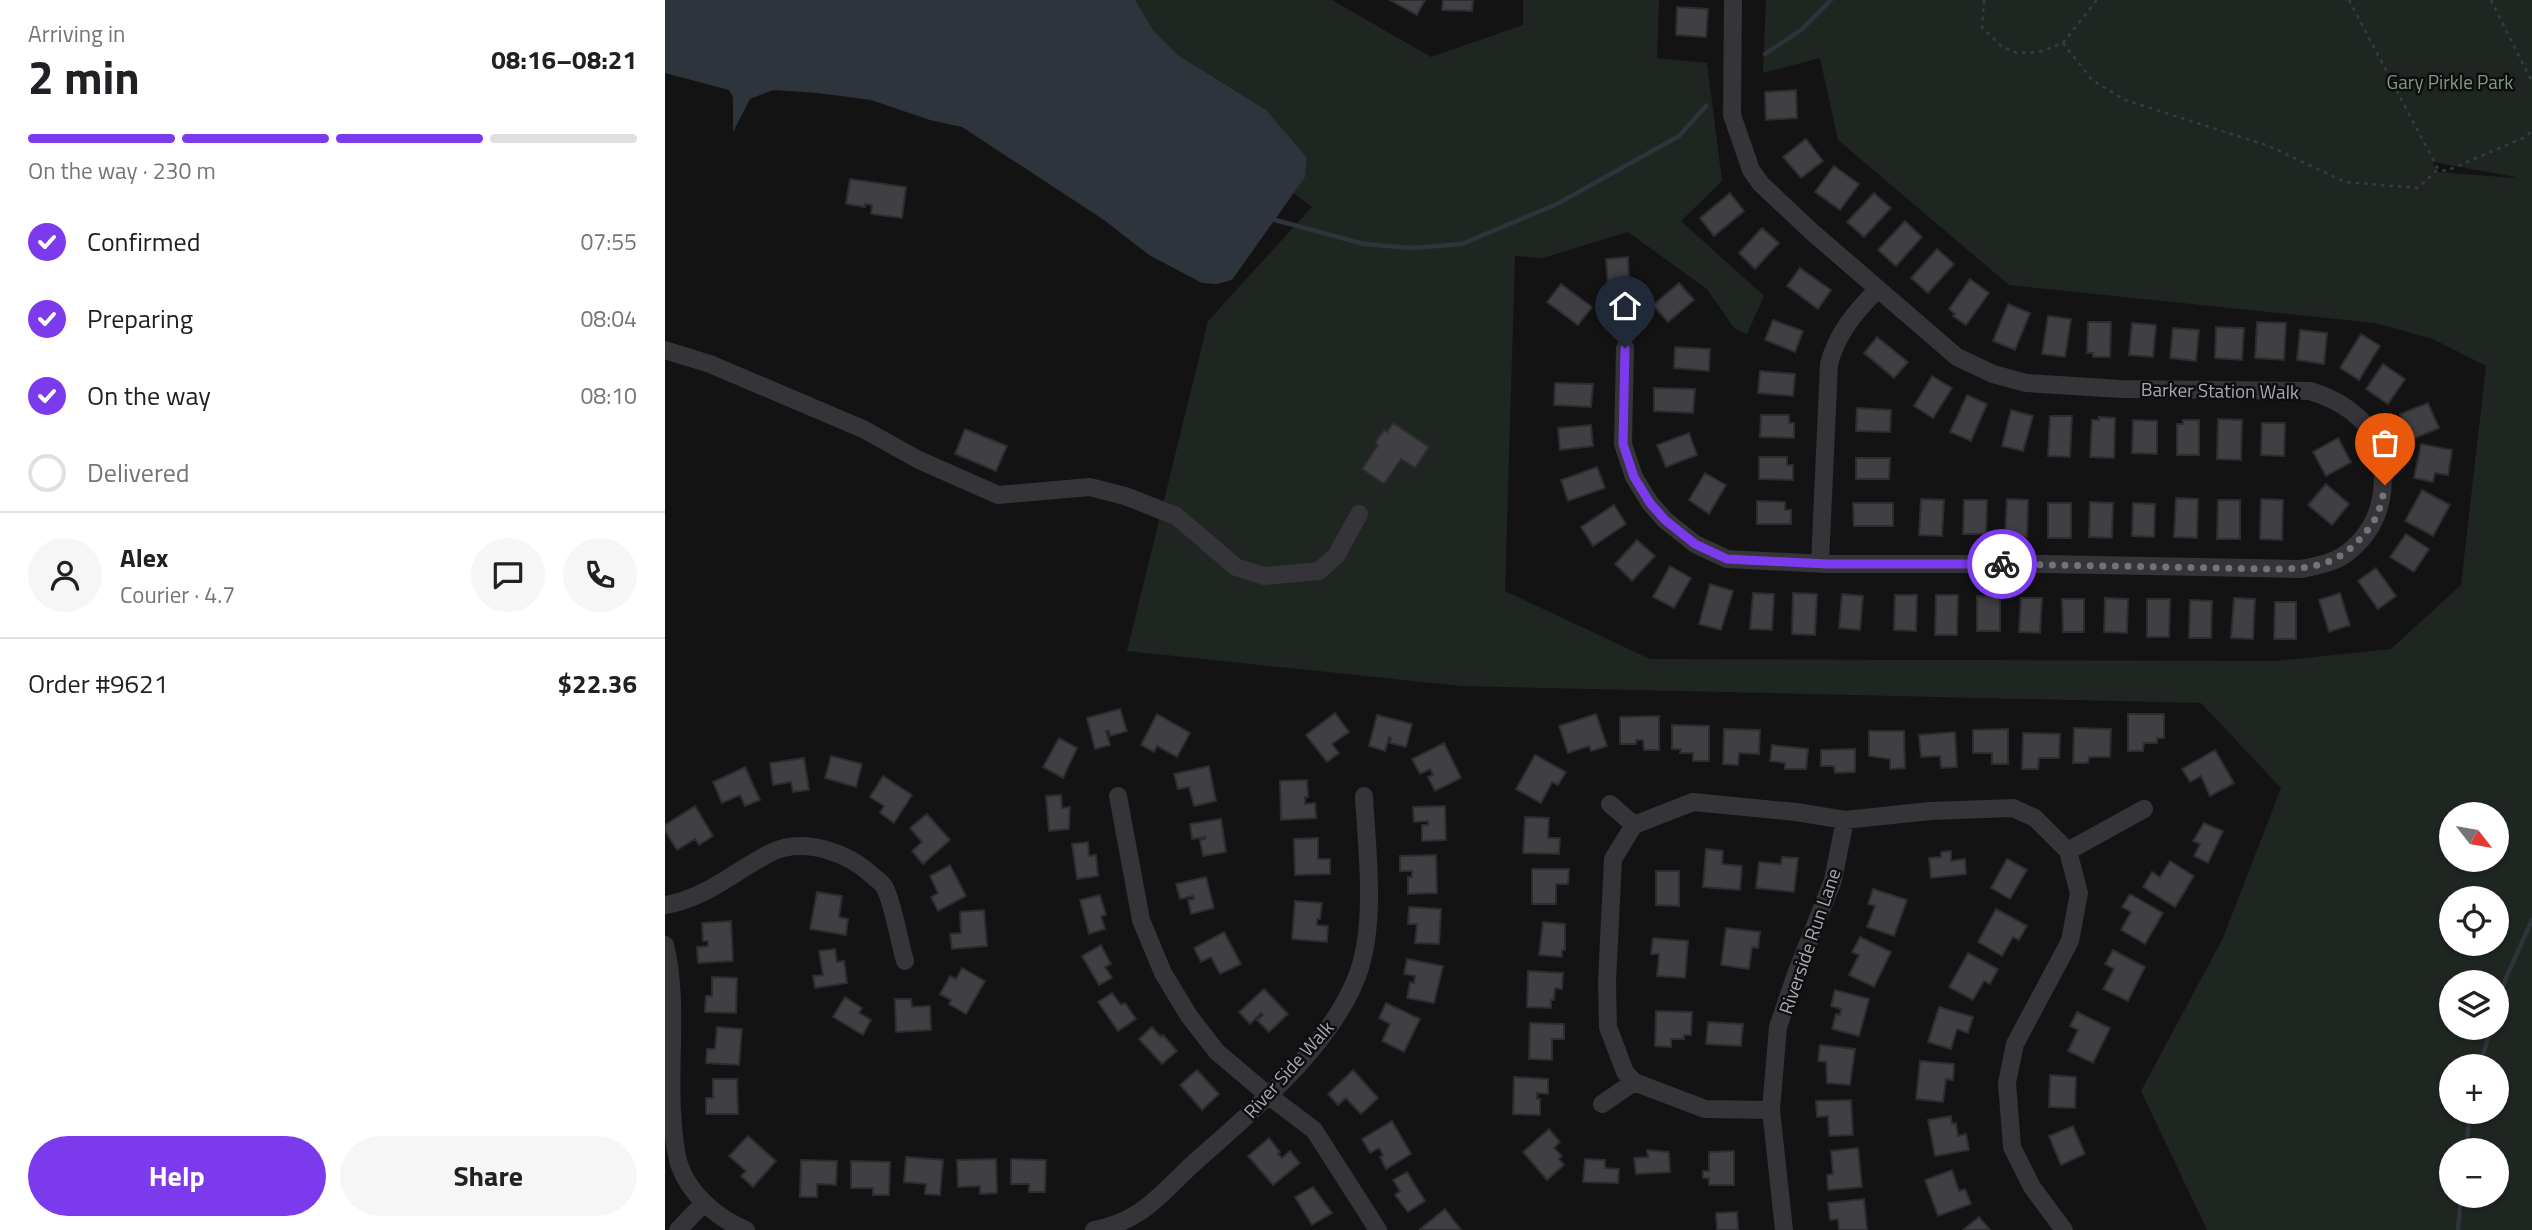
<!DOCTYPE html>
<meta charset="utf-8">
<style>
:root{--surface:#fff;--page:#f6f6f6;--text:#202124;--muted:#757577;--line:#e0e0e0;--accent:#7c3aed}
body{margin:0;font-family:"Titillium Web",sans-serif;background:var(--page);color:var(--text);height:100vh;display:flex;flex-direction:column;font-size:26px;white-space:nowrap}
*{box-sizing:border-box;margin:0}
p{font-size:23px;color:var(--muted)}
.icon{flex:none;width:38px;height:38px;fill:none;stroke:currentColor;stroke-width:2;stroke-linecap:round;stroke-linejoin:round}
.map{position:relative;flex:1;overflow:hidden}
.details{display:flex;flex-direction:column;background:var(--surface);width:665px}
.details>*{flex:none}
.needle{width:46px;rotate:121deg}
.fabs{position:absolute;left:1774px;top:802px;display:grid;gap:14px}
.fabs a{display:grid;place-items:center;width:70px;height:70px;border-radius:50%;background:var(--surface);box-shadow:0 2px 5px #0004;font-size:35px}
.pin{position:absolute;display:grid;place-items:center;width:60px;height:60px;color:#fff;margin:-72px -30px;border-radius:50% 50% 50% 0;rotate:-45deg;box-shadow:0 0 7px #0007}
.pin .icon{rotate:45deg}
.courier{position:absolute;display:grid;place-items:center;width:70px;height:70px;margin:-35px;border:5px solid #7c3aed;border-radius:50%;background:#fff;color:#222;box-shadow:0 2px 9px #0007}
.summary em{font-style:normal;font-weight:700}
.summary div{display:flex;flex-direction:column-reverse}
.summary{display:flex;align-items:center;justify-content:space-between;height:119px;padding:0 28px}
h1{font-size:46px;font-weight:700;line-height:52px}
.bar{display:grid;grid-template-columns:repeat(4,1fr);gap:10px 7px;align-content:center;height:84px;padding:0 28px}
.bar i{height:9px;border-radius:5px;background:var(--line)}
.bar .current{background:var(--accent)}
.bar p{grid-column:span 4}
.line{display:flex;align-items:center;gap:18px;padding:0 28px;border-top:2px solid var(--line)}
.line div{flex:1}
.round{display:grid;place-items:center;flex:none;width:74px;height:74px;border-radius:37px;background:var(--page)}
ol{padding:0 28px;list-style:none}
li{display:flex;align-items:center;gap:21px;height:77px}
li p{margin-inline-start:auto}
li .icon{padding:7px;border-radius:50%;background:var(--accent);color:#fff;stroke-width:4}
li:last-child{color:var(--muted)}
li i{width:38px;height:38px;border:4px solid var(--line);border-radius:50%}
.primary-button{display:flex;gap:14px;margin-top:auto;padding:14px 28px}
.primary-button a{flex:1;height:80px;border-radius:42px;background:var(--accent);color:#fff;font-size:28px;font-weight:700;line-height:80px;text-align:center}
.primary-button a+a{background:var(--page);color:var(--text)}
main{display:flex;flex:1;min-height:0}
.map>svg:first-child{display:block}
.green{fill:#1f2621;fill-rule:evenodd}
.water{fill:#2d343c}
.lines{fill:none;stroke-linecap:round;stroke-linejoin:round}
.stream{stroke:#2d343c;stroke-width:4.5}
.building{fill:#404044;stroke:#2d2d30;stroke-width:2}
.path{stroke:#3a3b40;stroke-width:2.5;stroke-dasharray:3.5 5;stroke-linecap:butt}
.minor{stroke:#343439;stroke-width:18}
.done{stroke:#73747b;stroke-width:7;stroke-dasharray:0 12.6}
.route{stroke:#7c3aed;stroke-width:9}
.labels{text-anchor:middle;dominant-baseline:central;stroke-width:5;stroke-linejoin:round;paint-order:stroke}
.park-label{font-size:19px;fill:#7e9c83;stroke:#0e0e0f}
.street-label{font-size:19px;fill:#a6a8b3;stroke:#0e0e0f}
</style>
<main>
<section class="details">
<div class="summary"><div><h1>2 min</h1><p>Arriving in</p></div><em>08:16–08:21</em></div>
<div class="bar"><i class="current"></i><i class="current"></i><i class="current"></i><i></i><p>On the way · 230 m</p></div>
<ol>
<li><svg class="icon" aria-label="check" viewBox="0 0 24 24"><path d="M5 12l5 5 9-10"/></svg>Confirmed<p>07:55</p></li>
<li><svg class="icon" aria-label="check" viewBox="0 0 24 24"><path d="M5 12l5 5 9-10"/></svg>Preparing<p>08:04</p></li>
<li><svg class="icon" aria-label="check" viewBox="0 0 24 24"><path d="M5 12l5 5 9-10"/></svg>On the way<p>08:10</p></li>
<li><i></i>Delivered</li>
</ol>
<div class="line" style="height:126px"><a class="round"><svg class="icon" aria-label="person" viewBox="0 0 24 24"><circle cx="12" cy="8" r="4"/><path d="M4 21q1-7 8-7t8 7"/></svg></a><div><b>Alex</b><p>Courier · 4.7</p></div><a class="round"><svg class="icon" aria-label="chat" viewBox="0 0 24 24"><path d="M4 5h16v11H9l-5 4z"/></svg></a><a class="round"><svg class="icon" aria-label="phone" viewBox="0 0 24 24"><path d="M5 4h4l2 5-3 2q2 4 5 5l2-3 5 2v4C11 20 4 13 5 4z"/></svg></a></div>
<div class="line" style="height:91px"><div>Order #9621</div><b>$22.36</b></div>
<div class="primary-button"><a>Help</a><a>Share</a></div>
</section>
<div class="map">
<svg width="1867" height="1230" viewBox="0 0 1867 1230">
<rect width="100%" height="100%" fill="#131314"/>
<path class="green" d="M459,0H667L766,57L858,25V0H994L992,58L1042,63L1057,181L1016,221L1099,296L1082,334L1069,328L1042,289L963,232L878,258L850,256L840,591L985,659L1611,661L1726,649L1796,585L1821,366L1768,339L1710,323L1344,285L1173,140L1155,58L1098,73L1101,0H1867V1230H1542L1476,1091L1558,938L1616,788L1536,703L796,686L462,651L543,321L647,207L476,79ZM1768,162L1850,177V178L1772,172ZM1787,814H1832V859H1787ZM1787,898H1832V943H1787ZM1787,982H1832V1027H1787ZM1787,1066H1832V1111H1787ZM1787,1150H1832V1195H1787Z"/>
<path class="water" d="M0,0H470L488,30L514,56L601,110L642,158L640,177L567,280L552,284L537,283L484,255L439,220L297,127L265,120L206,100L153,93L108,90L85,99L68,132V97L64,90L0,73Z"/>
<g class="lines">
<path class="stream" d="M1100,54L1136,30L1166,0
M610,220L699,244L747,248L797,244L892,204L1014,136L1041,106
M1832,1005L1840,980L1867,920
M1815,1066L1826,1027
M1801,1150L1805,1111
M1793,1230L1796,1195"/>
</g>
<path class="building" d="M725,0H760L752,15Z
M778,0H808L807,11L777,10Z
M1012,7L1043,9L1041,37L1011,35Z
M1131,90L1132,118L1101,120L1100,92Z
M1141,139L1158,161L1136,178L1118,157Z
M1169,166L1194,184L1175,210L1150,192Z
M185,179L241,187L237,218L206,214L207,205L200,204V207L181,204Z
M1065,193L1079,211L1049,236L1035,218Z
M1209,193L1226,208L1199,237L1182,222Z
M1240,221L1257,237L1231,266L1213,250Z
M1097,228L1114,243L1090,269L1074,253Z
M1272,249L1289,264L1263,293L1246,278Z
M963,257L965,297L944,298L941,259Z
M1135,268L1166,290L1153,309L1122,286Z
M1305,279L1324,293L1301,325L1288,316L1290,314L1284,309Z
M1014,283L1029,300L1003,322L988,305Z
M896,284L927,307L913,325L882,302Z
M1343,304L1365,313L1350,350L1328,341Z
M1383,316L1406,319L1400,357L1377,354Z
M1108,320L1138,331L1130,352L1100,340Z
M1423,322H1446L1445,357H1428V353H1422Z
M1592,322L1621,323L1619,360L1590,358Z
M1467,323L1491,325L1488,357L1464,355Z
M1551,327L1579,328L1577,360L1550,358Z
M1508,328L1534,330L1531,361L1505,358Z
M1635,330L1662,333L1659,364L1632,360Z
M1696,334L1715,346L1694,380L1675,368Z
M1212,337L1243,362L1229,378L1199,353Z
M1010,347L1045,349L1044,371L1009,368Z
M1718,364L1740,379L1723,404L1701,389Z
M1095,371L1130,374L1128,396L1093,393Z
M1267,376L1287,388L1268,418L1249,406Z
M890,383L928,384L926,407L889,405Z
M989,388L1030,389L1028,413L989,411Z
M1302,395L1322,404L1306,441L1285,432Z
M1763,403L1774,428L1746,440L1735,414Z
M1192,408L1226,410L1225,432L1191,431Z
M1346,410L1368,416L1358,451L1337,446Z
M1096,415H1124V423H1129V438L1095,437Z
M1385,416H1407L1405,457L1383,456Z
M1434,417L1450,418L1449,458L1425,457L1427,420H1434Z
M1553,419L1577,420L1576,460L1552,459Z
M1468,420L1492,421V454L1467,453Z
M1518,420H1534V455H1512V424H1518Z
M728,423L764,447L750,468L736,459L719,484L697,469L713,445L710,443L719,430L722,432Z
M1597,423H1620L1619,456L1596,455Z
M926,425L928,446L895,450L893,428Z
M300,429L342,446L331,471L290,454Z
M1024,433L1032,455L1001,467L992,445Z
M1673,438L1686,462L1661,476L1648,452Z
M1756,444L1787,450L1783,475L1770,473L1768,482L1749,478Z
M1094,457H1122V465H1128V480L1094,479Z
M1191,458H1225L1224,479H1191Z
M932,467L940,488L903,501L896,480Z
M1040,473L1061,485L1044,514L1024,500Z
M1661,484L1684,504L1667,525L1643,505Z
M1757,490L1785,505L1768,536L1740,521Z
M1511,498L1533,499L1532,538L1509,537Z
M1256,499L1279,500L1277,536L1254,535Z
M1342,499L1363,500L1362,537L1340,536Z
M1596,499L1618,500L1617,540L1595,539Z
M1299,500H1322L1321,534H1298Z
M1553,500H1575V539H1552Z
M1092,501L1120,502V510H1126V524H1092Z
M1425,502L1448,503L1447,538L1424,537Z
M1188,503H1228V526H1189Z
M1383,503H1406V538H1383Z
M1468,503L1490,504L1489,537L1467,536Z
M949,505L961,524L928,546L916,527Z
M1741,534L1764,549L1749,572L1725,557Z
M972,540L990,556L967,581L950,564Z
M1005,566L1026,578L1009,608L988,597Z
M1711,568L1731,596L1713,609L1693,581Z
M1045,584L1068,591L1056,630L1034,624Z
M1088,593L1109,594L1107,630L1085,629Z
M1128,593L1152,594L1150,635L1127,634Z
M1675,593L1685,625L1664,632L1654,600Z
M1177,594L1198,596L1195,630L1174,628Z
M1230,595H1252L1251,631L1229,630Z
M1271,595H1293L1292,635H1270Z
M1312,596L1335,597V631H1312Z
M1356,598H1377L1375,633L1354,632Z
M1440,598L1463,599L1462,633L1439,632Z
M1569,598L1590,599L1588,639L1566,638Z
M1397,599H1419V632H1398Z
M1482,599H1505L1504,637H1482Z
M1525,600L1547,601L1546,638H1524Z
M1610,602H1631V639H1609Z
M455,709L462,731L445,736L444,731H441L445,745L430,749L422,718Z
M670,713L684,732L667,744L674,753L662,762L641,735Z
M492,714L525,733L512,757L492,746L489,752L476,745Z
M931,714L942,746L926,751L924,746L903,753L894,726Z
M1463,714H1499V738H1492V743H1479L1478,751H1463Z
M712,715L747,724L741,747L725,743L726,738L724,737L720,751L704,746Z
M994,716V750H979L978,740H971V744H955V717Z
M1007,725L1044,726V761H1028V753H1015L1016,749H1007Z
M1409,728L1446,729L1445,757H1424L1423,763H1408Z
M1059,729L1095,730L1094,754L1074,753L1073,765L1058,764Z
M1343,729V764H1327V753H1308V730Z
M1204,731H1239L1240,768L1225,769V759L1204,756Z
M1290,732L1292,767L1276,768L1275,756L1256,757L1254,735Z
M1358,733L1395,734L1394,758H1374L1373,769H1357Z
M394,738L412,748L398,778L378,767Z
M779,743L796,778L770,791L763,777L768,775L765,769L755,774L747,759Z
M1107,745L1143,749L1141,769H1120V763L1105,761Z
M1190,749V772L1170,773L1169,766H1156V750Z
M1550,750L1569,783L1545,796L1536,776L1525,782L1517,769Z
M870,755L901,772L893,785L887,782L876,803L851,789Z
M166,756L197,764L191,787L160,778Z
M139,758L144,790L128,792L126,782L108,785L105,763Z
M544,766L551,801L529,806L524,787L513,789L509,774Z
M80,767L95,800L80,806L75,795L57,803L48,782Z
M218,776L247,795L229,823L215,813L219,806L205,797Z
M642,780L643,797H640V804L650,803L651,818L616,820L615,781Z
M396,795L397,808L405,807L404,829L384,831L381,796Z
M30,806L48,836L34,845L30,839L12,850L0,831V825Z
M780,806L781,840L757,841V825H763V821L749,822L748,807Z
M262,814L285,840L258,864L247,851L257,842L245,828Z
M860,817L884,818L883,838H895L894,854L858,853Z
M556,819L561,852L538,856L535,840L540,839V837L527,839L525,824Z
M1539,823L1558,831L1543,863L1529,856L1535,844L1528,841Z
M653,838V859H665V874L630,875L629,839Z
M423,842L424,856L431,855L433,876L412,879L407,844Z
M1041,849L1058,851L1057,864L1077,866L1075,890L1038,887Z
M1286,851V861L1300,859L1301,874L1266,878L1264,858L1276,857V852Z
M771,855L772,893L743,894V877H747V871H735V856Z
M1117,857L1133,858L1129,892L1091,888L1094,862L1116,864Z
M1342,859L1362,870L1345,899L1326,888Z
M1505,861L1529,876L1510,907L1478,887L1487,872L1495,877Z
M285,865L301,896L273,911L266,897L273,893L265,876Z
M867,869H904L903,884H891V904H867Z
M991,871H1014V906L991,905Z
M541,877L549,908L526,914L523,900L529,899L528,896L515,899L511,884Z
M1208,889L1242,900L1229,936L1202,927L1210,906L1203,904Z
M152,892L177,896L174,917L183,919L181,935L145,929Z
M1465,894L1498,913L1480,944L1456,930L1466,912L1457,907Z
M435,895L441,915L436,916L440,929L424,934L415,900Z
M630,901L657,903L655,919H652V925L663,926L662,942L627,939Z
M744,907L776,909L774,944L750,943L752,924H743Z
M1331,909L1362,926L1354,940L1348,937L1337,956L1313,942Z
M319,910L322,946L287,949L285,934L296,933L295,912Z
M66,921L68,961L33,963L32,947L43,946V941H38L37,923Z
M878,922L900,924V950H897V957L874,955Z
M1061,928L1095,932L1093,948L1087,947L1084,969L1056,965Z
M559,932L576,964L555,974L546,957L536,962L529,948Z
M1195,937L1226,952L1209,987L1184,975L1194,955L1187,952Z
M988,938L1023,941L1020,978L992,976L994,954H986Z
M436,945L446,964L440,967L447,978L434,985L417,956Z
M170,949L172,962L179,961L182,983L150,988L148,976L158,975L154,951Z
M1448,950L1480,967L1463,1001L1438,989L1449,969L1440,964Z
M1303,953L1333,969L1325,984L1319,981L1308,1000L1284,987Z
M742,959L778,966L769,1003L742,998L745,982L749,983L750,976L739,974Z
M297,968L320,981L301,1014L284,1004L286,1000L275,994L285,976L291,979Z
M863,971L898,973L897,989L890,988L889,1000H886V1008L862,1007Z
M47,977L72,978L71,1013L40,1012L41,996H47Z
M599,989L623,1014L604,1032L592,1020L598,1015L596,1013L585,1024L574,1012Z
M1170,990L1204,999L1194,1036L1167,1029L1171,1014L1175,1015L1176,1009L1166,1006Z
M447,993L456,1005L460,1003L471,1019L453,1031L433,1002Z
M180,997L197,1008L194,1013L206,1020L198,1035L168,1017Z
M230,999H246L247,1007L265,1006L266,1030L231,1032Z
M721,1003L755,1019L739,1052L717,1041L725,1024L714,1018Z
M1274,1007L1308,1017L1303,1033L1292,1029L1286,1049L1263,1042Z
M991,1011L1027,1012L1026,1035H1019V1039H1006V1047L990,1046Z
M1412,1012L1445,1028L1428,1063L1403,1051L1413,1030L1405,1026Z
M1043,1022L1078,1024L1076,1046L1041,1044Z
M865,1023L899,1024V1039H887V1060L864,1059Z
M52,1027L77,1029L74,1065L41,1063L42,1049H50Z
M487,1027L496,1037L498,1035L512,1051L497,1064L474,1039Z
M1155,1045L1190,1049L1185,1085L1162,1083L1161,1062L1153,1061Z
M1255,1061L1289,1064L1288,1080L1281,1079L1278,1102L1251,1099Z
M532,1070L554,1094L537,1110L515,1085Z
M688,1070L713,1098L696,1114L681,1098L673,1105L663,1094Z
M1385,1075L1411,1077L1410,1108L1384,1107Z
M849,1077L883,1079V1094L872,1093V1099H875V1115L848,1114Z
M48,1079H72L73,1114H41V1098H48Z
M1186,1100L1188,1135L1164,1136L1163,1116L1152,1117L1151,1101Z
M1286,1116L1287,1124L1291,1123L1293,1136L1301,1134L1304,1150L1270,1156L1263,1120Z
M727,1121L746,1154L721,1169L715,1157L718,1155L714,1148L705,1153L697,1139Z
M1408,1126L1420,1154L1396,1165L1384,1136Z
M884,1129L895,1142L889,1148L897,1156L894,1159L899,1165L882,1180L858,1152Z
M83,1136L111,1161L88,1187L76,1176L81,1171L64,1156Z
M604,1138L615,1152L613,1154L617,1158L625,1151L635,1163L608,1185L583,1156Z
M1193,1148L1197,1187L1163,1190L1162,1175L1168,1174L1166,1151Z
M982,1150L1004,1152L1005,1172L971,1174L969,1158L983,1157Z
M1069,1151V1185H1044V1178H1038V1171H1044V1152Z
M241,1157L278,1160L275,1195L260,1194L261,1184L239,1182Z
M331,1159L332,1193L315,1194V1186L293,1187L292,1160Z
M346,1159L381,1160L380,1192H364V1184H346Z
M920,1159L940,1160V1168L954,1169L953,1183L918,1182Z
M136,1160L172,1161L171,1185L152,1184V1197H135Z
M186,1161L225,1162L224,1195H208V1188H186Z
M1287,1170L1294,1191L1300,1189L1306,1204L1273,1216L1260,1180Z
M742,1172L760,1201L743,1212L730,1195L735,1191L728,1180Z
M648,1187L667,1213L647,1225L630,1197Z
M1199,1199L1202,1230H1174L1173,1219L1165,1220L1163,1203Z
M780,1209L796,1230H756L755,1229Z
M1072,1212L1073,1230H1052L1051,1213Z
M1314,1217L1325,1230H1298Z"/>
<g class="lines">
<path class="path" d="M1319,0L1317,27L1336,46L1352,53L1374,52L1398,43L1432,0
M1684,0L1773,169L1781,171L1858,138L1867,131
M1826,0L1867,82
M1398,43L1427,80L1460,100L1604,146L1680,182L1753,188L1773,169"/>
<path class="minor" d="M960,348L958,444L969,477L985,503L1000,520L1030,544L1062,559L1162,564H1382L1636,569C1651,566 1669,563 1682,553C1712,530 1721,498 1717,462C1716,456 1716,447 1712,441C1698,415 1672,399 1645,391L1456,389L1361,383L1328,374L1292,357L1147,232L1096,184L1086,170L1067,115L1068,0
M0,350L45,364L198,429L254,460L333,495L425,487L460,496L511,516L571,567L599,576L654,571L671,556L694,514
M1155,563L1164,364C1172,333 1191,311 1213,289
M453,796L476,920L498,973L524,1016L552,1052L604,1096L649,1130L713,1230
M945,804L969,825
M1403,851L1479,809
M0,905C40,899 70,871 105,853C139,836 184,853 209,877C213,880 218,884 220,888C229,907 234,941 240,961
M0,945C13,998 4,1056 7,1111C8,1128 9,1147 14,1164C24,1194 52,1218 81,1230
M937,1104L969,1082
M1106,1110L1040,1109L969,1082L960,1072L943,1027L942,982L948,859L969,825L1028,802L1131,812L1180,820L1265,811L1348,808L1370,818L1403,851L1414,893L1405,941L1350,1044L1342,1083L1347,1147L1367,1187L1399,1230
M13,1230L38,1204
M429,1230C445,1227 459,1222 473,1213C494,1200 511,1179 529,1163C586,1112 668,1046 694,971C711,919 702,851 699,796
M1119,1230L1106,1110L1113,1027L1131,974L1168,880L1180,820"/>
</g>
<g class="lines">
<path class="done" d="M1337,564L1604,569C1641,569 1669,568 1695,539C1702,531 1710,522 1713,512C1717,504 1718,494 1720,485"/>
<path class="route" d="M960,348L958,444L969,477L985,503L1000,520L1030,544L1062,559L1162,564H1337"/>
</g>
<g class="labels">
<g class="park-label">
<text x="1785" y="81">Gary Pirkle Park</text>
</g>
<g class="street-label">
<text transform="translate(1555 390) rotate(1)">Barker Station Walk</text>
<text transform="translate(1144 941) rotate(-71)">Riverside Run Lane</text>
<text transform="translate(623 1069) rotate(-48)">River Side Walk</text>
</g>
</g>
</svg>
<div class="fabs">
<a><svg class="needle" viewBox="-14 -14 28 28"><path d="M0-13l5 13h-10z" fill="#e53935"/><path d="M0 13l5-13h-10z" fill="#757577"/></svg></a>
<a><svg class="icon" aria-label="locate" viewBox="0 0 24 24"><circle cx="12" cy="12" r="6"/><path d="M12 2v4M12 18v4M2 12h4M18 12h4"/></svg></a>
<a><svg class="icon" aria-label="layers" viewBox="0 0 24 24"><path d="M12 4l9 5-9 5-9-5zM3 14l9 5 9-5"/></svg></a>
<a>+</a>
<a>−</a>
</div>
<div class="pin" style="left:1720px;top:485px;background:#ea580c"><svg class="icon" aria-label="bag" viewBox="0 0 24 24"><path d="M5 8h14l-1 12H6zM9 8a3 3 0 0 1 6 0"/></svg></div>
<div class="pin" style="left:960px;top:348px;background:#1f2937"><svg class="icon" aria-label="home" viewBox="0 0 24 24"><path d="M3 11l9-7 9 7M6 9v11h12V9"/></svg></div>
<div class="courier" style="left:1337px;top:564px"><svg class="icon" aria-label="bike" viewBox="0 0 24 24"><circle cx="6" cy="16" r="4"/><circle cx="18" cy="16" r="4"/><path d="M6 16l4-8h5l3 8M10 8l3 8H6M13 5h3"/></svg></div>
</div>
</main>
